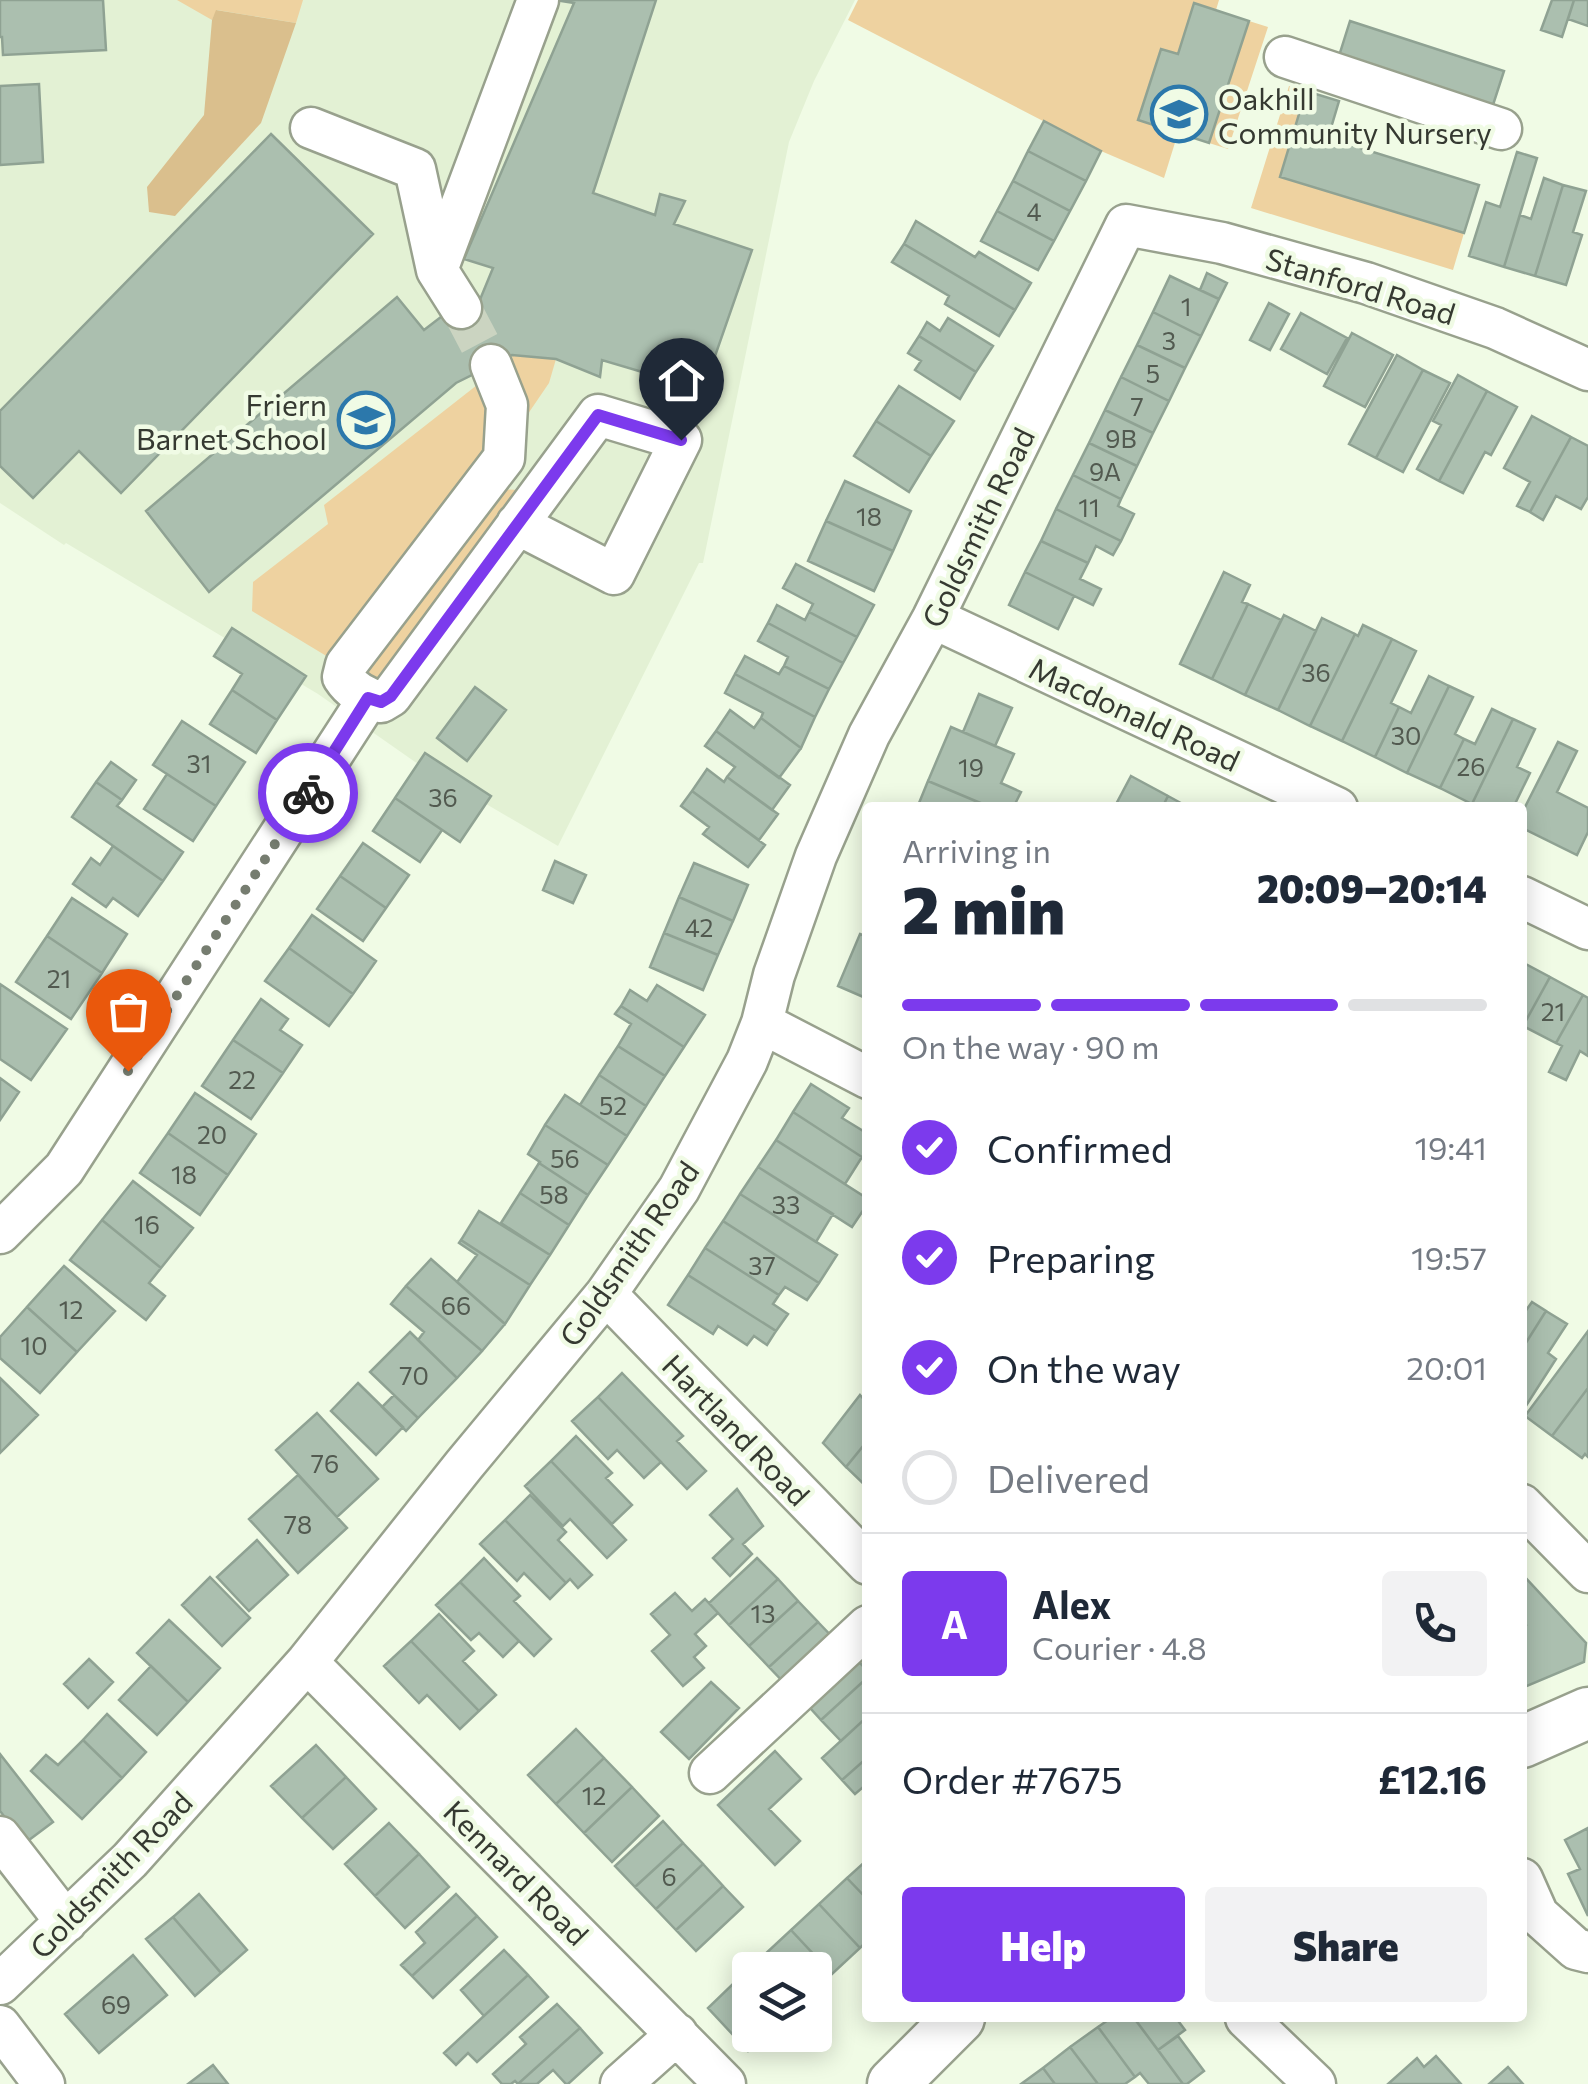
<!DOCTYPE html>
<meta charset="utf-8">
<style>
:root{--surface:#fff;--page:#f2f2f3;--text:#1f2937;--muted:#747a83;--line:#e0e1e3;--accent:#7c3aed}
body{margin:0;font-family:Commissioner,sans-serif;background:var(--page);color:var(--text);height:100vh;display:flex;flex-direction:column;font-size:38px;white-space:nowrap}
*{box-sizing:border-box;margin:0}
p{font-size:32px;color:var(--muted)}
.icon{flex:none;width:55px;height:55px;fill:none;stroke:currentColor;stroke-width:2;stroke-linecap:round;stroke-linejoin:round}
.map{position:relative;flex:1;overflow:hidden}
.panel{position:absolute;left:862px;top:802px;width:665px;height:1220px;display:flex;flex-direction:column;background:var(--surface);border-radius:10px;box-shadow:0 5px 25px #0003}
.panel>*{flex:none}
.tools{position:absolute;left:732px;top:1952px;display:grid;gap:20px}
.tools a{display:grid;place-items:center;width:100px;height:100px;border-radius:10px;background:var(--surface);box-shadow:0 5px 25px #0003;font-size:50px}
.pin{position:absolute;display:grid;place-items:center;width:85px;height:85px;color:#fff;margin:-102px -42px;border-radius:50% 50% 50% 0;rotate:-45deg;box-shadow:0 0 10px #0007}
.pin .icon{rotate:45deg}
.courier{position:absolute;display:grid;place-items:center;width:100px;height:100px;margin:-50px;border:8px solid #7c3aed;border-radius:50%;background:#fff;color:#222;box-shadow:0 2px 12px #0007}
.summary em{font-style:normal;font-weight:800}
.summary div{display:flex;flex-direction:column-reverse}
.summary{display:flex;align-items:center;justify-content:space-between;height:170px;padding:0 40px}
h1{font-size:65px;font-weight:800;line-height:75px}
.bar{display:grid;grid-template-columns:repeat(4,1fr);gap:15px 10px;align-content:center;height:120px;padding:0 40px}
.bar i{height:12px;border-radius:8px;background:var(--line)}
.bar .on{background:var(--accent)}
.bar p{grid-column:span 4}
.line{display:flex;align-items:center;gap:25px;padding:0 40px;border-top:2px solid var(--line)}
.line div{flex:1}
.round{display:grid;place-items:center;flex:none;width:105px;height:105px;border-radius:10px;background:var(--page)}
ol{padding:0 40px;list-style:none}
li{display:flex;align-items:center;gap:30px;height:110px}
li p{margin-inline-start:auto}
li .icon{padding:10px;border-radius:50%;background:var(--accent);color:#fff;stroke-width:4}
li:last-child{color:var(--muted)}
li i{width:55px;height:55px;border:5px solid var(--line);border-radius:50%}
.primary-button{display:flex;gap:20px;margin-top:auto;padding:20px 40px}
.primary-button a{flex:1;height:115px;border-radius:10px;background:var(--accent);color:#fff;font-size:40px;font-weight:800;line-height:115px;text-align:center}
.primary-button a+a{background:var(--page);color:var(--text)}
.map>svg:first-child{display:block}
.built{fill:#e3f1d4}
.green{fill:#eed2a0}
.forest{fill:#dabf8d}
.building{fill:#abbfaf;stroke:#8fa293;stroke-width:2.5}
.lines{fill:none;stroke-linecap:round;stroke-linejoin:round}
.minor-tunnel{stroke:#cbd4c1;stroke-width:40;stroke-dasharray:40 20;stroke-linecap:butt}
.minor-casing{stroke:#98a18d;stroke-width:45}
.major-casing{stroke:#98a18d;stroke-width:55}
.minor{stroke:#fff;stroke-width:40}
.major{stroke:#fff;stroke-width:50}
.done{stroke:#767d70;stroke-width:10;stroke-dasharray:0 18}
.route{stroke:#7c3aed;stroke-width:12}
.labels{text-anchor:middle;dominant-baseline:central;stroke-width:9;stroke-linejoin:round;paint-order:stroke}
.number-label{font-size:25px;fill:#525a50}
.poi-label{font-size:30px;fill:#353931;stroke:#f0fbe5;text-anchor:start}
.street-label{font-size:30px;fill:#353931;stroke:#f0fbe5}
</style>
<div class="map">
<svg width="1588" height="2084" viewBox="0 0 1588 2084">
<rect width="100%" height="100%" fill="#f0fbe5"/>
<path class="built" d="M0,0H855L814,81L789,142L703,563H699L558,846L418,764L318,694L66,543L64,545L0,503Z"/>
<path class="green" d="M177,0H303L296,23L217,10L212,20Z
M858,0H1219L1216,10L1194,4L1178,54L1161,49L1138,120L1178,133L1164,178L1101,151L848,20Z
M1249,21L1268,27L1228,149L1209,143Z
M1289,86L1306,91L1280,177L1464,233L1453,270L1251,208Z
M512,355L556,359L549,383L519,427Z
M486,378L493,427L472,486L333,660L252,611L253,582L328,524L324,505Z
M490,489L520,490L374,686L356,674Z"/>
<path class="forest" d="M216,10L296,23L261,123L175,216L149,212L147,187L204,115L212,20Z"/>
<path class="building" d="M0,0H103L106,50L3,55L2,37H0Z
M555,0H656L593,193L655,215L660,194L685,201L674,224L752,250L706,382L666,367V379L602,360L600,377L556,359L512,355L456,383L209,592L146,511L397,297L424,330L446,313L479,302L493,268L464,259L574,3Z
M1552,0H1574L1562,37L1541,30Z
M1574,0H1588V26L1568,19Z
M1194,3L1249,21L1209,143L1138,120L1161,49L1178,54Z
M1350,21L1504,71L1493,105L1339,56Z
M39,84L43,162L0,165V86Z
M1306,91L1339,101L1328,138L1479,185L1464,233L1280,177Z
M1044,121L1101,151L1086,181L1028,151Z
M271,134L373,234L121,493L79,451L33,498L0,466V411Z
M1028,151L1086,181L1070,211L1013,181Z
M1517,152L1537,158L1504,267L1469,256L1486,202L1500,207Z
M1544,178L1563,185L1535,276L1504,267L1520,215L1531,219Z
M1013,181L1070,211L1054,241L997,211Z
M1563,185L1586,191L1573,232L1582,235L1566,285L1535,276Z
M997,211L1054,241L1038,270L981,241Z
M916,221L975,257L979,252L1031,283L1015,310L904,244Z
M904,244L1015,310L999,336L945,304L949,296L892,262Z
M1207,273L1227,283L1219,299L1200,290Z
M1170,276L1219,299L1201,336L1153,312Z
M1269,303L1289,314L1270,350L1250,340Z
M1153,312L1201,336L1185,368L1137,345Z
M1301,313L1347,338L1327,374L1281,349Z
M948,318L993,346L976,372L919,336L927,322L940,331Z
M1352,333L1393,355L1365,407L1324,386Z
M919,336L976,372L960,399L915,370L921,361L908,353Z
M1137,345L1185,368L1169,401L1121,377Z
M1397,355L1423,370L1376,458L1349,444Z
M1423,370L1450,383L1403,472L1376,458Z
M1458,375L1487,391L1439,481L1417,469L1441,425L1433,421Z
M1121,377L1169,401L1153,433L1105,410Z
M899,386L954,421L931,456L876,421Z
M1487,391L1517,407L1491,455L1485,452L1463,493L1439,481Z
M1105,410L1153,433L1137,466L1089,443Z
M1532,416L1571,437L1530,512L1517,506L1530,482L1504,468Z
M876,421L931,456L909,492L854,456Z
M1571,437L1588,446V497L1581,509L1556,496L1543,520L1530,512Z
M1089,443L1137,466L1121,499L1073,475Z
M1073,475L1121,499L1118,506L1134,514L1121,541L1056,509Z
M845,481L911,511L893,551L826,521Z
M1056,509L1121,541L1113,555L1096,546L1088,563L1041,541Z
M826,521L893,551L874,591L808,561Z
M1041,541L1088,563L1080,579L1101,589L1093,605L1025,572Z
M796,564L874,605L857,637L809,612L813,604L783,588Z
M1025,572L1074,596L1058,629L1009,605Z
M1224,572L1250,585L1242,602L1248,604L1212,679L1180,664Z
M1248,604L1281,620L1245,695L1212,679Z
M777,605L805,620L809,612L857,637L843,663L768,623Z
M1284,615L1316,631L1278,710L1245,695Z
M1322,618L1355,634L1310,726L1278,710Z
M768,623L843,663L829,689L784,666L788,657L758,641Z
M1363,625L1392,639L1342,741L1310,726L1355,634L1358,636Z
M232,628L306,676L277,720L232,690L242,674L214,656Z
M1392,639L1416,651L1391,703L1399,707L1375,757L1342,741Z
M745,656L779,674L784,666L829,689L815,717L735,674Z
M735,674L815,717L801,748L761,718L763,713L725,693Z
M1429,676L1449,686L1407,773L1375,757L1399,707L1411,713Z
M1449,686L1473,697L1455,734L1464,739L1440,788L1407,773Z
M475,687L506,710L467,761L437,738Z
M232,690L277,720L256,753L210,724Z
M979,694L1012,708L995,746L963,732Z
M1492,709L1513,719L1472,804L1440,788L1464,739L1475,744Z
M730,710L754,728L761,718L801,748L779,778L716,731Z
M1513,719L1535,729L1517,767L1530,773L1513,808H1480L1472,804Z
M182,721L245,762L216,806L153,765Z
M951,727L1014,754L1001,783L1021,792L1013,808H992L928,781Z
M716,731L790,785L772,810L727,777L735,767L705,746Z
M1558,742L1577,751L1557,792L1588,808V832L1577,855L1522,828V813Z
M425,753L491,796L460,842L395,798Z
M111,762L136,780L122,800L96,782Z
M707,769L724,782L727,777L778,814L759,840L692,791Z
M167,774L216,806L193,841L144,809Z
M1131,776L1168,796L1162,808H1114Z
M928,781L990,807L917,808Z
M96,782L122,800L117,806L183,852L163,881L72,817Z
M692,791L765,845L748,867L703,834L709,827L681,806Z
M1168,796L1190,808H1162Z
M395,798L442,830L420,862L373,831Z
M363,843L409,875L386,908L340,876Z
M113,846L163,881L138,916L113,898L106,907L73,884L91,858L100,865Z
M555,861L586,875L573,903L543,890Z
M694,863L748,885L733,921L679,897Z
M340,876L386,908L363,941L317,909Z
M679,897L733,921L718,955L664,933Z
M72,898L127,934L102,973L47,936Z
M312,915L376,961L353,994L289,948Z
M664,933L718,955L703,990L650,967Z
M860,934L868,937V999L838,986Z
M47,936L102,973L71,1019L16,982Z
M289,948L353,994L329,1026L265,981Z
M1522,962L1550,977L1523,1026L1522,1025Z
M1550,977L1583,995L1556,1043L1523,1026Z
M0,984L67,1029L31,1080L0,1059Z
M657,985L705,1015L684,1047L621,1006L630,990L647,1001Z
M1583,995L1588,998V1056L1580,1051L1566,1080L1549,1072L1562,1046L1556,1043Z
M261,999L288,1019L280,1030L302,1045L283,1073L233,1040Z
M621,1006L684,1047L665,1076L618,1046L631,1024L615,1014Z
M233,1040L283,1073L251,1119L202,1086Z
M618,1046L665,1076L646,1106L599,1075Z
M599,1075L646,1106L627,1136L580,1105Z
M0,1078L19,1092L0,1120Z
M811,1084L849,1108L842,1118L868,1134V1161L793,1112Z
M195,1093L256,1134L228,1175L168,1133Z
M565,1095L627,1136L608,1165L545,1125Z
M793,1112L862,1157L845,1184L776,1140Z
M545,1125L608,1165L588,1195L539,1163L540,1162L528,1154Z
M168,1133L228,1175L200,1215L140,1173Z
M776,1140L868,1199V1203L852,1227L758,1167Z
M539,1163L588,1195L569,1225L520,1193Z
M758,1167L833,1214L816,1242L740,1194Z
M133,1181L193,1228L161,1268L102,1220Z
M520,1193L569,1225L550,1255L501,1223Z
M740,1194L837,1255L819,1283L723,1221Z
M479,1211L550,1255L530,1285L461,1240Z
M102,1220L161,1268L149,1283L165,1296L146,1320L70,1260Z
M723,1221L819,1283L807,1300L785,1287L779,1295L705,1248Z
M461,1240L530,1285L505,1324L457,1282L477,1255L459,1243Z
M705,1248L779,1295L773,1304L788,1314L776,1331L688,1275Z
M431,1259L505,1324L482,1351L406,1286Z
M64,1266L115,1311L77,1352L27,1307Z
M688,1275L776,1331L767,1345L754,1336L747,1345L718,1326L713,1334L668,1305Z
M406,1286L482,1351L457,1378L418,1340L424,1332L391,1304Z
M1532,1302L1546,1311L1522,1349V1316Z
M27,1307L77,1352L40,1393L0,1358V1337Z
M1546,1311L1567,1324L1548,1353L1556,1359L1522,1412V1349Z
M1588,1331V1388L1552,1436L1525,1416Z
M410,1332L457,1378L418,1418L370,1372Z
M622,1373L683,1436L677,1441L706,1471L687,1489L598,1397Z
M0,1378L38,1415L0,1453Z
M358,1383L403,1427L376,1455L331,1411Z
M1588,1388V1457L1585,1454L1582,1458L1552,1436Z
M394,1395L418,1418L406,1431L382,1407Z
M860,1395L868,1404V1440L846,1467L823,1443Z
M598,1397L661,1462L644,1478L617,1450L608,1459L572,1421Z
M317,1413L378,1479L337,1517L276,1450Z
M576,1436L612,1473L606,1478L632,1505L612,1524L551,1461Z
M868,1440V1488L846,1467Z
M551,1461L626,1540L607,1558L570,1519L563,1526L525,1486Z
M298,1475L347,1528L298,1573L249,1519Z
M737,1489L763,1526L743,1544L752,1554L730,1576L713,1558L733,1539L710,1515Z
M530,1495L566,1532L558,1540L592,1575L578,1588L570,1579L566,1583L505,1520Z
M505,1520L566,1583L550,1599L524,1573L517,1581L480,1544Z
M257,1540L288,1575L249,1611L217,1577Z
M484,1558L520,1596L514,1601L551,1639L534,1656L460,1582Z
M757,1558L778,1579L729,1625L709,1603Z
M1522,1574L1586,1643L1584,1662L1522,1688V1627L1526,1625L1522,1616Z
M210,1577L250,1618L222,1646L182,1605Z
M778,1579L798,1601L749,1646L729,1625Z
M460,1582L519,1641L503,1657L479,1633L471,1640L436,1605Z
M675,1593L692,1611L705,1599L718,1613L695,1634L706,1646L694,1657L704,1668L683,1686L652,1651L670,1635L651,1614Z
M798,1601L818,1622L769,1667L749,1646Z
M439,1614L474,1651L463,1661L496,1695L479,1711L411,1641Z
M169,1620L220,1668L188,1702L137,1653Z
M818,1622L838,1643L790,1689L769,1667Z
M411,1641L479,1711L460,1729L427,1695L419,1703L384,1666Z
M851,1654L868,1671V1677L821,1720L802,1699Z
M89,1659L113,1682L88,1708L64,1684Z
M151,1666L188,1702L157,1735L119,1700Z
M868,1677V1716L841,1741L821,1720Z
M711,1682L739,1708L689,1759L661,1732Z
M107,1714L146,1752L122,1778L83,1740Z
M868,1716V1757L842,1780L822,1758Z
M576,1729L604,1758L556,1804L528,1775Z
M83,1740L122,1778L82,1819L31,1771L46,1755L58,1765Z
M316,1745L346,1777L302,1818L271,1786Z
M775,1751L801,1779L769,1809L800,1841L775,1865L718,1805Z
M0,1754L53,1822L25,1843L0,1811Z
M868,1757V1783L855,1794L842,1780Z
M604,1758L632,1787L584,1833L556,1804Z
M346,1777L376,1809L333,1849L302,1818Z
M632,1787L659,1816L612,1862L584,1833Z
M663,1821L683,1843L635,1887L615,1866Z
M389,1823L419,1854L375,1896L345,1864Z
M1588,1828V1916L1568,1874L1580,1869L1565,1840Z
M683,1843L703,1864L656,1909L635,1887Z
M419,1854L449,1887L405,1928L375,1896Z
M868,1859V1900L847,1878Z
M703,1864L723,1886L676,1930L656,1909Z
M847,1878L868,1900V1940L860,1948L819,1904Z
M723,1886L743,1907L696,1951L676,1930Z
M199,1894L247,1950L221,1973L173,1917Z
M456,1894L477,1916L412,1976L401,1965L425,1943L416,1932Z
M819,1904L860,1948L832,1974L791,1930Z
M477,1916L497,1937L433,1998L412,1976Z
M173,1917L221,1973L195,1996L146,1939Z
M791,1930L832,1974L815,1989V1970H777L763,1956Z
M504,1950L528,1975L484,2016L461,1990Z
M133,1955L167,1995L99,2053L65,2014Z
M763,1956L777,1970H750V1997L735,1982Z
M528,1975L548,1997L477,2062L468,2053L456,2065L444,2053Z
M735,1982L750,1997V2035H766L748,2051L708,2008Z
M557,2004L580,2028L518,2084L515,2081L511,2084H502L493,2074L526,2044L520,2037Z
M1111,2018H1134L1183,2084H1149L1140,2073L1135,2077L1098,2027Z
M1134,2018H1176L1185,2030L1158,2050Z
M1098,2027L1135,2077L1125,2084H1098L1070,2047Z
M580,2028L602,2053L568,2084H566L553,2070L537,2084H518Z
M1178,2036L1204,2071L1187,2084H1183L1158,2050Z
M1070,2047L1098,2084H1055L1043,2068Z
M1436,2056L1461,2084H1388L1417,2058L1424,2067Z
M213,2065L228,2084H188Z
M1508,2067L1523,2084H1489Z
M1043,2068L1055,2084H1021Z"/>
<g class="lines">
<path class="minor-tunnel" d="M461,308L491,365"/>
<g class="minor-casing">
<path id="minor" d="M1285,57L1501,129
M311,128L415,169L437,270L461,308
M437,270L538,0
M491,365L507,405L504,458L346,665L343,677C352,691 365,698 381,702L391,696L598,415L681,440L614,574L517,524
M933,618L1337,808
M1522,897L1588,929
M762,1023L868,1078
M0,1233L64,1169L368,699
M606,1294L868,1564
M1522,1505L1588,1572
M307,1662L725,2084
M710,1773L868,1626
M0,1837L66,1922
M1522,1879L1538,1915L1576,1949L1588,1952
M0,1984L130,1860L307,1662L464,1465L606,1294L679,1189L747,1061L762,1023L774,975L816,856L869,735L933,618L1126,225L1222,243L1366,283L1495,328L1588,370
M1246,2018L1315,2084
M0,2026L44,2084
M621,2084L677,2034"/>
</g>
<g class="major-casing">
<path id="major" d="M1522,1742L1588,1713
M893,2084L959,2018"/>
</g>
<use href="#minor" class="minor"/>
<use href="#major" class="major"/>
</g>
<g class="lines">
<path class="done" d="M128,1071L308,793"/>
<path class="route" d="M308,793L368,698L381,702L391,696L598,415L681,440"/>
</g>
<defs>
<g id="school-ring" transform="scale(2.875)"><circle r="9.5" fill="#f0fbe5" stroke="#2c78ab" stroke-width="1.5"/><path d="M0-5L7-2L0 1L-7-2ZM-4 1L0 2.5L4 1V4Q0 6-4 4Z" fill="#2c78ab"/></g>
</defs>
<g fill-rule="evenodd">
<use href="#school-ring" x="1179" y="114"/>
<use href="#school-ring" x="366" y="420"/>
</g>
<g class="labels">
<g class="number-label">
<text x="1034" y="211">4</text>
<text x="1186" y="306">1</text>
<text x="1169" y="340">3</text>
<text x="1153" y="373">5</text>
<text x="1137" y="406">7</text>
<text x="1121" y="438">9B</text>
<text x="1105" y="471">9A</text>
<text x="1089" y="507">11</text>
<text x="869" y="516">18</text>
<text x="1316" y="672">36</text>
<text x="1406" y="735">30</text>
<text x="199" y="763">31</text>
<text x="1471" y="766">26</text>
<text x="971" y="767">19</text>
<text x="443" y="797">36</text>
<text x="699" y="927">42</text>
<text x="59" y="978">21</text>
<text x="1553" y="1011">21</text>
<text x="242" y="1079">22</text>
<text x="613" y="1105">52</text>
<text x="212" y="1134">20</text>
<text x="565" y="1158">56</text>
<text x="184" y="1174">18</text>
<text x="554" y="1194">58</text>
<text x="786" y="1204">33</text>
<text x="147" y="1224">16</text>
<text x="762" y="1265">37</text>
<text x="456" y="1305">66</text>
<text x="71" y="1309">12</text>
<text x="34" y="1345">10</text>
<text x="414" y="1375">70</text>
<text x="325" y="1463">76</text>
<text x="298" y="1524">78</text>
<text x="763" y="1613">13</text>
<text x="594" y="1795">12</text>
<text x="669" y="1876">6</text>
<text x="116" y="2004">69</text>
</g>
<g class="poi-label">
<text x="1218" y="97">Oakhill<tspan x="1218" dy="34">Community Nursery</tspan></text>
<text x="327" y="403" text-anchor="end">Friern<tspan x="327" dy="34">Barnet School</tspan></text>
</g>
<g class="street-label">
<text transform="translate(1361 285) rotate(17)">Stanford Road</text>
<text transform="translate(977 527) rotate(-64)">Goldsmith Road</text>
<text transform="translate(1135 713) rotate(25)">Macdonald Road</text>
<text transform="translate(628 1253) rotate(-55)">Goldsmith Road</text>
<text transform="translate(737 1429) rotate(46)">Hartland Road</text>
<text transform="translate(517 1872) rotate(45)">Kennard Road</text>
<text transform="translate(110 1874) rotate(-46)">Goldsmith Road</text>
</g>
</g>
</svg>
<div class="tools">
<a><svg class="icon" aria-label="layers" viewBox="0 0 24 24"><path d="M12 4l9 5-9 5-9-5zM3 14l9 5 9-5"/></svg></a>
</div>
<div class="pin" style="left:128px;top:1071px;background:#ea580c"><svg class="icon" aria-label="bag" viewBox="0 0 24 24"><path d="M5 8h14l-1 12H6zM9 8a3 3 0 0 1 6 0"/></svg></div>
<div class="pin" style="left:681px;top:440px;background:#1f2937"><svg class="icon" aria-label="home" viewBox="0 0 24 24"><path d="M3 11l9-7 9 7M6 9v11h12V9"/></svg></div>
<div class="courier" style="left:308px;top:793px"><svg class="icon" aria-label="bike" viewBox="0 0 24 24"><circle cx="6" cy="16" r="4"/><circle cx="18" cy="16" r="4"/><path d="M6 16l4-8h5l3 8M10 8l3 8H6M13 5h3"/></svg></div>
<section class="panel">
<div class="summary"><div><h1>2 min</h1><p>Arriving in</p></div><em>20:09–20:14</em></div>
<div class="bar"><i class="on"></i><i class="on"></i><i class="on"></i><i></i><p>On the way · 90 m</p></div>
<ol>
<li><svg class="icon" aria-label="check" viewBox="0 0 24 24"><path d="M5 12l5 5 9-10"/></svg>Confirmed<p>19:41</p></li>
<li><svg class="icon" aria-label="check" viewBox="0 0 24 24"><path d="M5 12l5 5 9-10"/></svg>Preparing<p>19:57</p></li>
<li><svg class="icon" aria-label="check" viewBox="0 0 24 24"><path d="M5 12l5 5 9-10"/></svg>On the way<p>20:01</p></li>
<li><i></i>Delivered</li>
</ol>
<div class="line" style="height:180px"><b class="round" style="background:var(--accent);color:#fff">A</b><div><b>Alex</b><p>Courier · 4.8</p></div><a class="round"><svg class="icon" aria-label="phone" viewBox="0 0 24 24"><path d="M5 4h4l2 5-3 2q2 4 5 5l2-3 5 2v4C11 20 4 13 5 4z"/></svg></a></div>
<div class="line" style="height:130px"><div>Order #7675</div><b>£12.16</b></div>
<div class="primary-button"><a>Help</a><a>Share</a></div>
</section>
</div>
